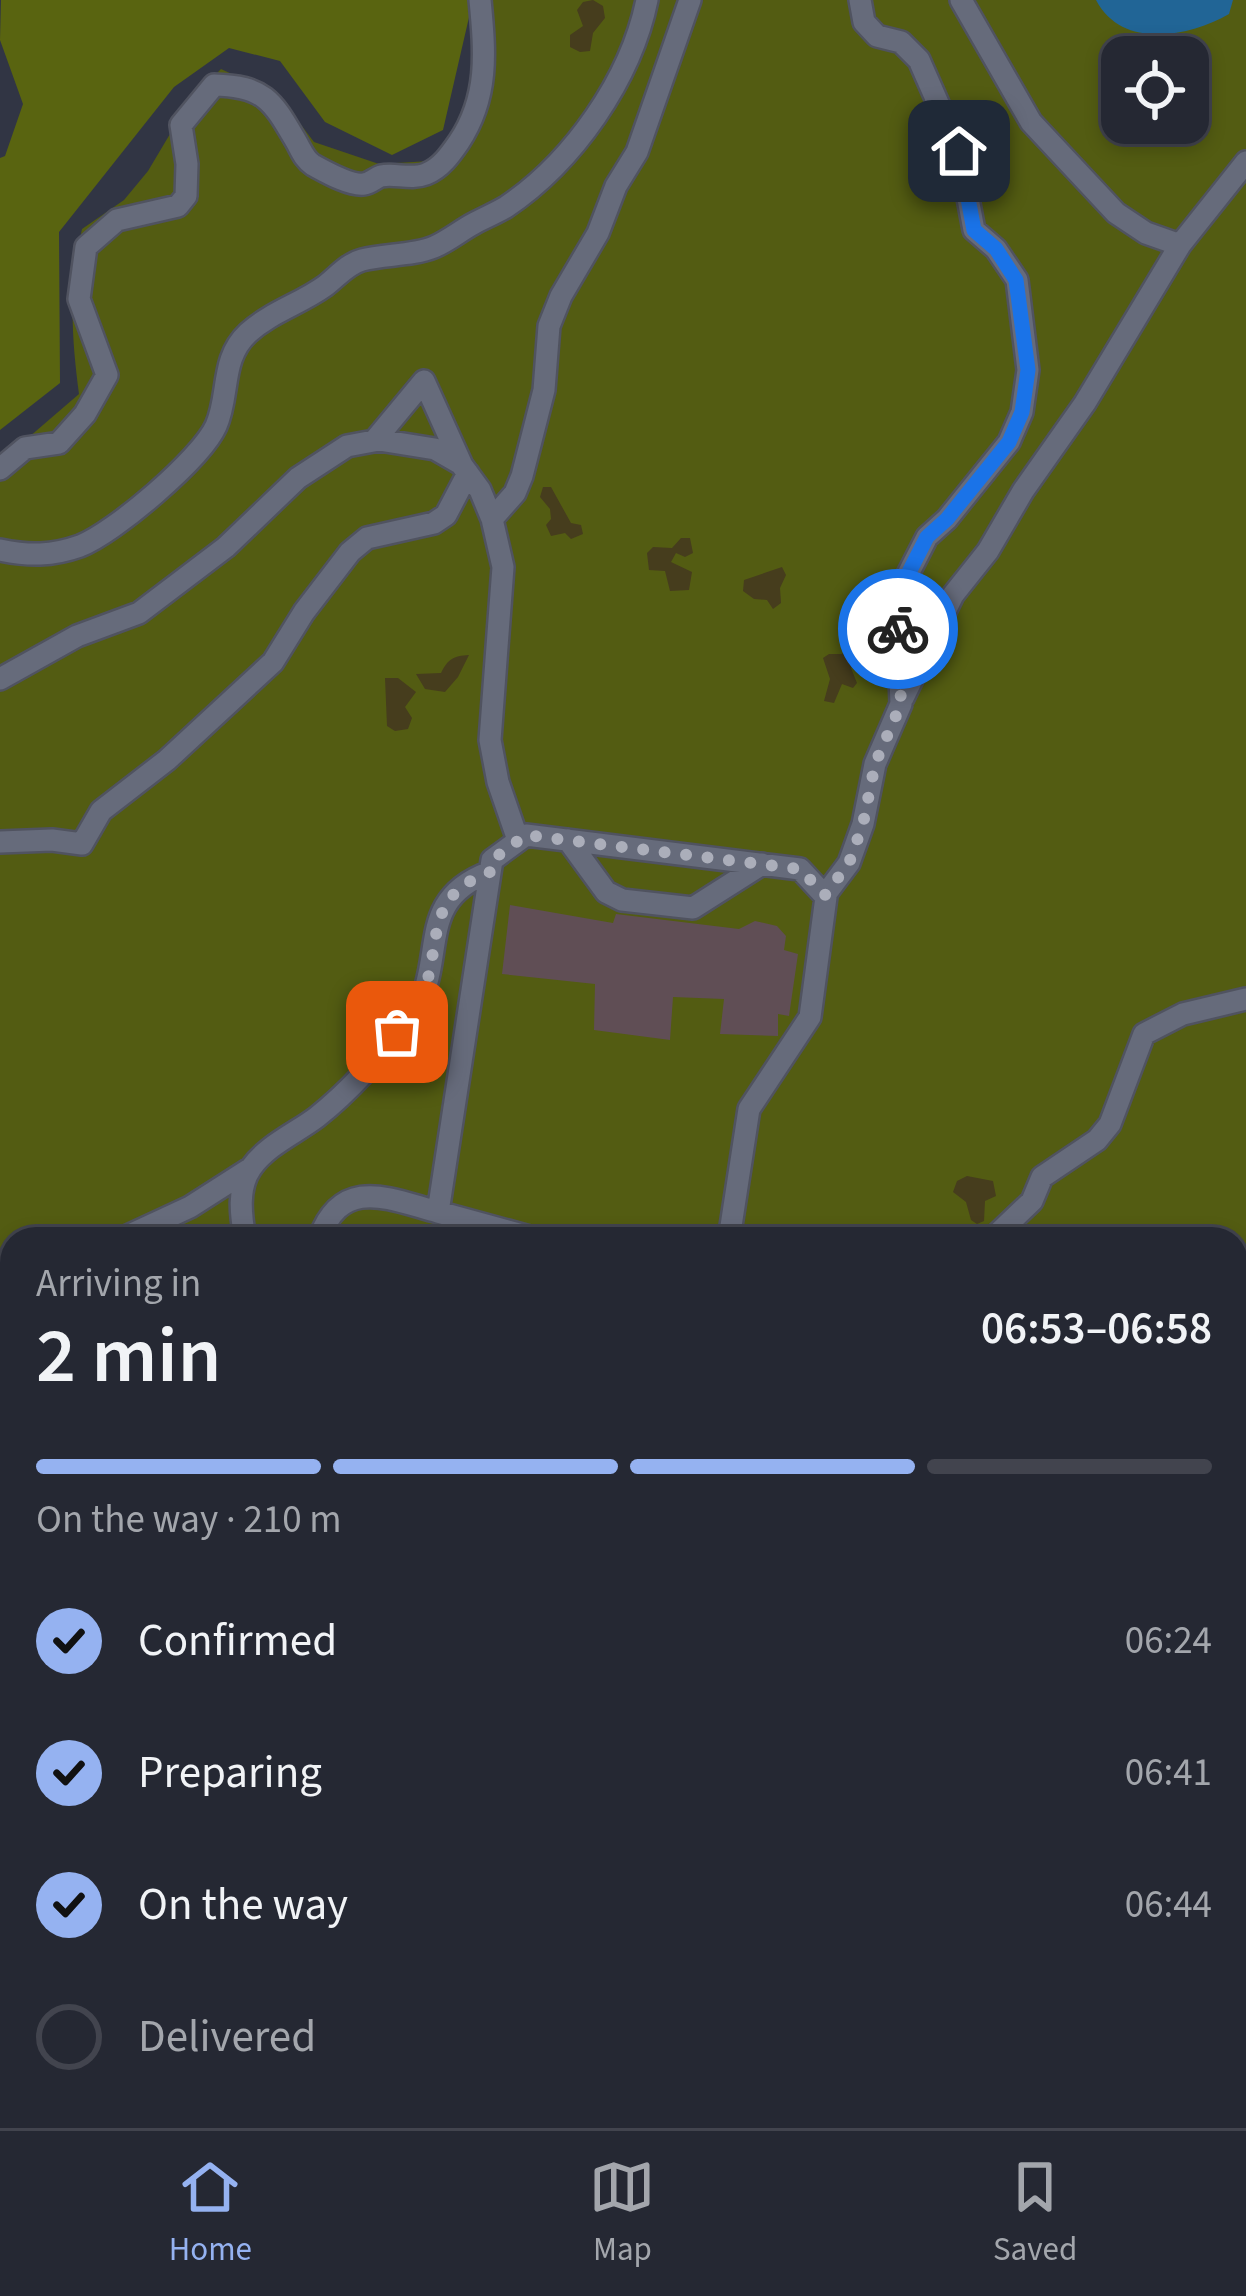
<!DOCTYPE html>
<meta charset="utf-8">
<style>
:root{--surface:#252833;--page:#31343f;--text:#f1f3f6;--muted:#a3a6ac;--line:#42444e;--accent:#95b2f1}
body{margin:0;font-family:"Source Sans 3",sans-serif;background:var(--page);color:var(--text);height:100vh;display:flex;flex-direction:column;font-size:45px;white-space:nowrap}
*{box-sizing:border-box;margin:0}
p{font-size:39px;color:var(--muted)}
.icon{flex:none;width:66px;height:66px;fill:none;stroke:currentColor;stroke-width:2;stroke-linecap:round;stroke-linejoin:round}
.map{position:relative;flex:1;overflow:hidden}
.drawer{position:absolute;left:0px;top:1227px;width:1248px;height:903px;display:flex;flex-direction:column;background:var(--surface);border-radius:36px 36px 0 0;box-shadow:0 6px 18px #0003,0 0 0 3px var(--line)}
.drawer>*{flex:none}
.controls{position:absolute;left:1101px;top:36px;display:grid;gap:24px}
.controls a{display:grid;place-items:center;width:108px;height:108px;border-radius:24px;background:var(--surface);box-shadow:0 6px 18px #0003,0 0 0 3px var(--line);font-size:60px}
.pin{position:absolute;display:grid;place-items:center;width:102px;height:102px;color:#fff;margin:-51px;border-radius:24px;box-shadow:0 6px 18px #0006}
.courier{position:absolute;display:grid;place-items:center;width:120px;height:120px;margin:-60px;border:9px solid #1a73e8;border-radius:50%;background:#fff;color:#222;box-shadow:0 3px 15px #0007}
.summary em{font-style:normal;font-weight:600}
.summary div{display:flex;flex-direction:column-reverse}
.summary{display:flex;align-items:center;justify-content:space-between;height:204px;padding:0 36px}
h1{font-size:78px;font-weight:600;line-height:90px}
.bar{display:grid;grid-template-columns:repeat(4,1fr);gap:18px 12px;align-content:center;height:144px;padding:0 36px}
.bar i{height:15px;border-radius:9px;background:var(--line)}
.bar .active{background:var(--accent)}
.bar p{grid-column:span 4}
ol{padding:0 36px;list-style:none}
li{display:flex;align-items:center;gap:36px;height:132px}
li p{margin-inline-start:auto}
li .icon{padding:12px;border-radius:50%;background:var(--accent);color:#111;stroke-width:4}
li:last-child{color:var(--muted)}
li i{width:66px;height:66px;border:6px solid var(--line);border-radius:50%}
.dock{display:flex;justify-content:space-around;align-items:center;height:168px;border-top:3px solid var(--line);background:var(--surface);font-size:33px;color:var(--muted)}
.dock a{display:grid;justify-items:center;gap:6px}
.dock .active{color:var(--accent)}
.map>svg:first-child{display:block}
.green{fill:#535c12;fill-rule:evenodd}
.forest{fill:#596410}
.sand{fill:#463d1d}
.water{fill:#216596}
.lines{fill:none;stroke-linecap:round;stroke-linejoin:round}
.stream{stroke:#216596;stroke-width:4.5}
.building{fill:#604e55}
.minor-casing{stroke:#505360;stroke-width:26}
.minor{stroke:#666b7b;stroke-width:21}
.done{stroke:#abaeba;stroke-width:12;stroke-dasharray:0 21.6}
.route{stroke:#1a73e8;stroke-width:15}
</style>
<div class="map">
<svg width="1246" height="2128" viewBox="0 0 1246 2128">
<rect width="100%" height="100%" fill="#313544"/>
<path class="green" d="M493,0H1246V1505L1236,1509V1239H12V1848L0,1846V462L79,394C71,333 69,289 82,229L124,200L148,171L189,102L221,69L279,96L314,142L379,164L447,160L490,83ZM1122,57H1188V123H1122Z"/>
<path class="forest" d="M1,0H473L443,130L392,155L325,122L280,61L229,48L174,87L59,232L60,383L0,430V158L5,156L23,104L0,40Z
M1246,1343V2093L1236,2096V1347Z
M11,1870L12,2118H824L826,2128H0V1881Z
M1072,2118H1212L1204,2128H1073Z"/>
<path class="sand" d="M593,0L603,6L605,18L593,33L590,51L580,52L570,47V35L583,26L577,10L583,2Z
M543,487H551L571,523L581,525L583,534L571,539L565,533L551,536L546,525L551,519L550,509L540,497Z
M681,538H690L693,553L685,557L676,553L671,562L692,572L689,590L670,591L665,571L649,570L647,553L653,547L672,548Z
M782,567L786,575L780,588L781,603L773,609L767,600L754,599L743,591L744,580Z
M855,642L862,646L863,654L851,668L857,683L853,688L842,684L834,703L824,701L830,679L823,658L829,654H842Z
M469,655L458,677L445,692L425,689L416,674L441,673C448,659 453,656 469,655Z
M385,678H398L416,692L405,707L412,718L408,729L395,731L387,726Z
M967,1176L993,1181L996,1196L985,1201L984,1221L977,1224L971,1220L966,1202L953,1192L957,1181Z"/>
<path class="water" d="M1096,0H1233L1229,14C1189,37 1122,50 1096,0Z"/>
<g class="lines">
<path class="stream" d="M1236,2096L1246,2093
M1204,2128L1212,2118"/>
</g>
<path class="building" d="M510,905L613,923L616,914L739,929L755,921L777,926L786,936L784,950L798,954L789,1016L778,1014V1036L720,1034L724,999L673,997L670,1040L594,1030L595,984L502,974Z"/>
<g class="lines">
<g class="minor-casing">
<path id="minor" d="M961,0L1031,122L1116,213L1146,233L1180,245
M375,440L424,381L461,463
M0,469L25,448L59,443L85,414L107,375L79,299L86,247L117,220L178,206L186,196L187,164L181,125L214,85C266,86 273,102 297,143C302,152 305,160 313,165C326,172 350,186 364,184C371,183 375,178 381,176C395,173 411,180 426,174C441,168 450,155 459,142C489,97 485,52 480,0
M492,519L515,493L522,476L544,390L549,326L561,296L598,233L616,186L637,152L690,0
M0,550C29,556 52,556 80,546C114,533 201,459 216,426C230,395 220,359 248,333C271,312 300,304 325,286C337,277 347,264 362,260C385,254 412,256 434,247C448,241 460,231 473,224C484,218 496,213 506,207C573,162 631,79 647,0
M0,679L77,636L139,613L226,547L298,478L347,446L379,440L435,449L461,464L480,490L492,519L503,567L490,740L498,782L518,840
M903,698L953,595L988,551L1023,491L1085,403L1180,245L1246,162
M568,840L606,892L622,900L693,908L762,864
M0,842L52,840L82,844L101,811L167,760L273,662L304,612L350,552L367,538L434,523L446,515L468,473
M825,895L849,863L863,824L875,764L901,704L898,629L905,580L927,537L947,519L1009,442L1022,412L1028,370L1017,280L996,249L974,230L959,151L919,60L901,42L877,36L864,22L860,0
M121,1239L190,1207L251,1168
M245,1239C241,1216 237,1188 251,1168C267,1145 296,1133 317,1117C351,1090 385,1051 411,1016C450,963 411,901 490,872
M319,1239C342,1175 389,1199 438,1212
M537,1239L438,1212L492,860L526,835L800,869L826,897L810,1017L749,1109L729,1239
M992,1239L1032,1201L1042,1177L1097,1140L1110,1124L1144,1034L1183,1014L1246,999
M0,1276L12,1263
M1236,1336L1246,1333
M0,1473L12,1480
M0,1675L12,1668
M0,1727L12,1723"/>
</g>
<use href="#minor" class="minor"/>
</g>
<g class="lines">
<path class="done" d="M397,1032C408,1020 418,1008 424,992C442,938 425,896 490,872L492,860L526,835L800,869L825,895L849,863L863,824L875,764L901,704L898,629"/>
<path class="route" d="M898,629L905,580L927,537L947,519L1009,442L1022,412L1028,370L1016,280L996,249L974,230L959,151"/>
</g>
</svg>
<div class="controls">
<a><svg class="icon" aria-label="locate" viewBox="0 0 24 24"><circle cx="12" cy="12" r="6"/><path d="M12 2v4M12 18v4M2 12h4M18 12h4"/></svg></a>
</div>
<div class="pin" style="left:397px;top:1032px;background:#ea580c"><svg class="icon" aria-label="bag" viewBox="0 0 24 24"><path d="M5 8h14l-1 12H6zM9 8a3 3 0 0 1 6 0"/></svg></div>
<div class="pin" style="left:959px;top:151px;background:#1f2937"><svg class="icon" aria-label="home" viewBox="0 0 24 24"><path d="M3 11l9-7 9 7M6 9v11h12V9"/></svg></div>
<div class="courier" style="left:898px;top:629px"><svg class="icon" aria-label="bike" viewBox="0 0 24 24"><circle cx="6" cy="16" r="4"/><circle cx="18" cy="16" r="4"/><path d="M6 16l4-8h5l3 8M10 8l3 8H6M13 5h3"/></svg></div>
<section class="drawer">
<div class="summary"><div><h1>2 min</h1><p>Arriving in</p></div><em>06:53–06:58</em></div>
<div class="bar"><i class="active"></i><i class="active"></i><i class="active"></i><i></i><p>On the way · 210 m</p></div>
<ol>
<li><svg class="icon" aria-label="check" viewBox="0 0 24 24"><path d="M5 12l5 5 9-10"/></svg>Confirmed<p>06:24</p></li>
<li><svg class="icon" aria-label="check" viewBox="0 0 24 24"><path d="M5 12l5 5 9-10"/></svg>Preparing<p>06:41</p></li>
<li><svg class="icon" aria-label="check" viewBox="0 0 24 24"><path d="M5 12l5 5 9-10"/></svg>On the way<p>06:44</p></li>
<li><i></i>Delivered</li>
</ol>
</section>
</div>
<nav class="dock">
<a class="active"><svg class="icon" aria-label="home" viewBox="0 0 24 24"><path d="M3 11l9-7 9 7M6 9v11h12V9"/></svg>Home</a>
<a><svg class="icon" aria-label="map" viewBox="0 0 24 24"><path d="M3 6l6-2 6 2 6-2v14l-6 2-6-2-6 2zM9 4v14M15 6v14"/></svg>Map</a>
<a><svg class="icon" aria-label="saved" viewBox="0 0 24 24"><path d="M7 4h10v16l-5-4-5 4z"/></svg>Saved</a>
</nav>
